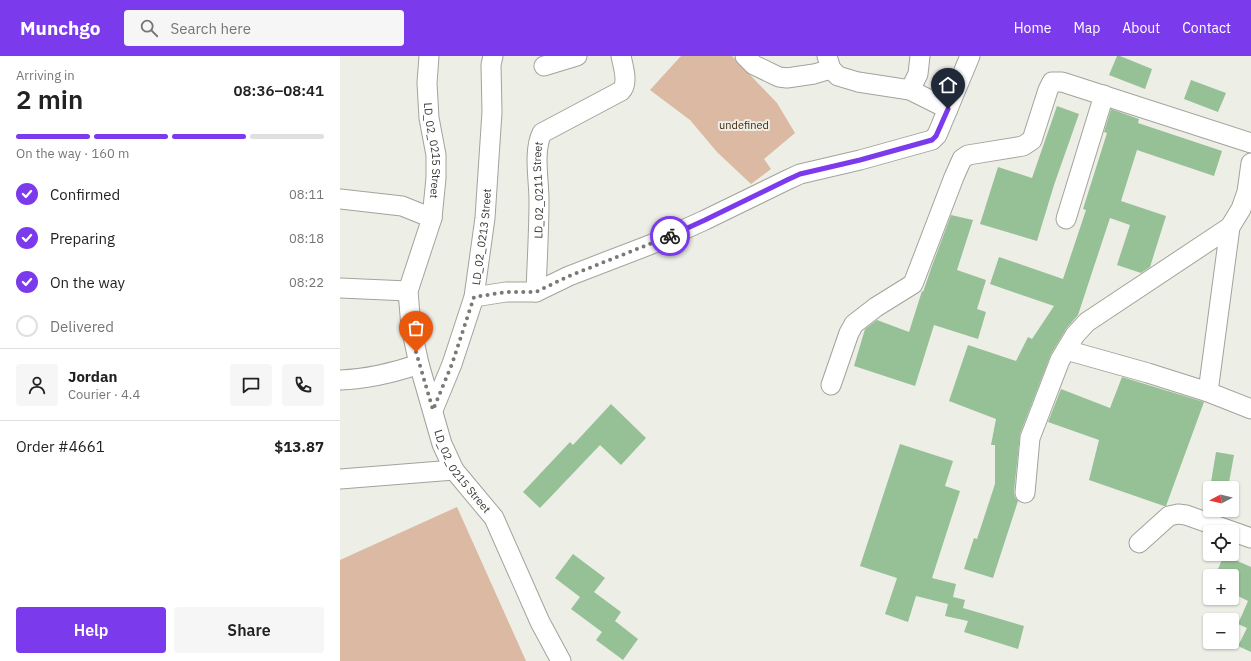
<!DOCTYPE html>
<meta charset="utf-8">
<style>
:root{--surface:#fff;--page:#f6f6f6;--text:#222;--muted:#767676;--line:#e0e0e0;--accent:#7c3aed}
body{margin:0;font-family:"IBM Plex Sans",sans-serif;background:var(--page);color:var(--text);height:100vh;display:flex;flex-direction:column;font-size:15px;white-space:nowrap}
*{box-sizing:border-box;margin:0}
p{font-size:13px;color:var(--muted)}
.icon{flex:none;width:22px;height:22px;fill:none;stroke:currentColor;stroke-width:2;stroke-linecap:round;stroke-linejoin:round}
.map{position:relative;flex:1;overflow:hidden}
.side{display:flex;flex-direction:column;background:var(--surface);width:340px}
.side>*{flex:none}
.needle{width:26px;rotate:263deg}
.controls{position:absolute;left:863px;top:425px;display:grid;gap:8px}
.controls a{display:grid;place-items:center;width:36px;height:36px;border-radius:4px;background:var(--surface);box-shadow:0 1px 3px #0004;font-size:20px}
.pin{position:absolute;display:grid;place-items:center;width:34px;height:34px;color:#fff;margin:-41px -17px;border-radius:50% 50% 50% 0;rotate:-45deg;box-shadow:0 0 4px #0007}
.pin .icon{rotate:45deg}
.courier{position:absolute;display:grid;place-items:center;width:40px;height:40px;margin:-20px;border:3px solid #7c3aed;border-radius:50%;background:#fff;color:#222;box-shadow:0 1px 5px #0007}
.overview em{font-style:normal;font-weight:600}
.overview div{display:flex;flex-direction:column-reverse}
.overview{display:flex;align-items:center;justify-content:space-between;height:68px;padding:0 16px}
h1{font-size:26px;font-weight:600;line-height:30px}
.bar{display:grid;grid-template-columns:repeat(4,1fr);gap:6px 4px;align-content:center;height:48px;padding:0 16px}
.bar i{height:5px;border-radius:3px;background:var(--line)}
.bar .on{background:var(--accent)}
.bar p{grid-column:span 4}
.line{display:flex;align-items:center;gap:10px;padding:0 16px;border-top:1px solid var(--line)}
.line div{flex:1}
.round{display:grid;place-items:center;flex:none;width:42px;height:42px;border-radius:4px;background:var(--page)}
ol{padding:0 16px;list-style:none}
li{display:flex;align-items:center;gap:12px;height:44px}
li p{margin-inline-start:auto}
li .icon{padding:4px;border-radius:50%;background:var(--accent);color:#fff;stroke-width:4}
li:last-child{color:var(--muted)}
li i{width:22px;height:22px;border:2px solid var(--line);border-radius:50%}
.button{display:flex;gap:8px;margin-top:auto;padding:8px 16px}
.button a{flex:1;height:46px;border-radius:4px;background:var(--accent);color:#fff;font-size:16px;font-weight:600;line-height:46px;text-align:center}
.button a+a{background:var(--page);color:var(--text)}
header{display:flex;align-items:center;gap:24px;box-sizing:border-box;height:56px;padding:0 20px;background:var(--accent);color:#fff}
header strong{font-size:19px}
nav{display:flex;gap:22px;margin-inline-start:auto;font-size:14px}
.search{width:280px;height:36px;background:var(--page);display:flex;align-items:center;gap:10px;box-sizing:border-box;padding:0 14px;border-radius:4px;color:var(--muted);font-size:15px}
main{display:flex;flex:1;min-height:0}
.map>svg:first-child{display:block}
.green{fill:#dbb9a2}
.building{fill:#96c095}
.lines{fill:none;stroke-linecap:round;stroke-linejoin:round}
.minor-casing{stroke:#a2a39c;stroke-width:21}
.minor{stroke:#fff;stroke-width:19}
.done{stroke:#797a75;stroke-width:4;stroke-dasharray:0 7.2}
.route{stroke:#7c3aed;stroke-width:5}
.labels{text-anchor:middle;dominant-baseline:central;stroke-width:4;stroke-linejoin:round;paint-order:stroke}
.park-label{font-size:11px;fill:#47260b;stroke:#edeee6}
.street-label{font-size:11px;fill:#3b3b38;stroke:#edeee6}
</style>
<header>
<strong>Munchgo</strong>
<div class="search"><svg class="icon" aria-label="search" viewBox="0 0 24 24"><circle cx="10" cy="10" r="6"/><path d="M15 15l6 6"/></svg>Search here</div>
<nav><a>Home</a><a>Map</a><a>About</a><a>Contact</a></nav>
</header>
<main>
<section class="side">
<div class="overview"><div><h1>2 min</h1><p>Arriving in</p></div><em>08:36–08:41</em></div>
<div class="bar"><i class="on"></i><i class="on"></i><i class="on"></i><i></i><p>On the way · 160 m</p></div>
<ol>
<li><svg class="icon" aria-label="check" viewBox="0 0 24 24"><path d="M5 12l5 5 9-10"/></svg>Confirmed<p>08:11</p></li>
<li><svg class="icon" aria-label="check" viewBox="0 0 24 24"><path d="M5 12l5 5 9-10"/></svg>Preparing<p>08:18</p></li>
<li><svg class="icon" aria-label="check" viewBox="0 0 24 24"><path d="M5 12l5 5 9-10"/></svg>On the way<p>08:22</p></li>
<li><i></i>Delivered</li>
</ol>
<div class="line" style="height:72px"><a class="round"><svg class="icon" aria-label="person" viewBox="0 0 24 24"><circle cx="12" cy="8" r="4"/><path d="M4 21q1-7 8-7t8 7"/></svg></a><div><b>Jordan</b><p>Courier · 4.4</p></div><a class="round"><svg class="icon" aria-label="chat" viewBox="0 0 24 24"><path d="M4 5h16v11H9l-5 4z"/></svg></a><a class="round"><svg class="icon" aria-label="phone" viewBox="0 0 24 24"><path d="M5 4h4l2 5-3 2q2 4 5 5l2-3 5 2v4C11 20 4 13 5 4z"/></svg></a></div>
<div class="line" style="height:52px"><div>Order #4661</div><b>$13.87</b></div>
<div class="button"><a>Help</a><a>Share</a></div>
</section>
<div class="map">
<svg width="911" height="605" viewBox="0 0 911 605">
<rect width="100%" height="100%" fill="#edeee6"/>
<path class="green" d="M341,0H392L437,47L455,77L424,103L431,113L411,128L377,96L350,64L310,34Z
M117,451L186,605H0V504Z"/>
<path class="building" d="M777,0H780L812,13L805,33L769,19Z
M851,24L886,37L878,56L844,43Z
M717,50L739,58L714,129L697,185L640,168L658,111L692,122Z
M771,53L799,63L798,67L882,95L874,120L797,94L781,145L826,160L810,211L801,217L777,209L790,169L770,162L738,259L726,273L711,298L680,378L674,436L675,441L678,445L653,522L624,513L634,482L637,483L655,428V389H651L656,363L609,345L628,289L676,305L688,281L692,283L714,250L650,228L659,201L723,223L746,154L743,153L767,77L764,76Z
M611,159L633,164L617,214L646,224L637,253L646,256L638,283L594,269L575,330L514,310L525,273L537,264L569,276L582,235L583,236L592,210Z
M782,321L864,346L826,450H824L749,424L759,384L708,366L721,333L770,352Z
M271,348L306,382L281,409L260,389L200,452L183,436L230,386L233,389Z
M560,388L613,405L605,430L620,435L592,522L616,528L613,541L625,544L623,552L684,570L678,593L624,576L628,565L605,560L608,548L576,540L568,566L545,558L557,522L520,510Z
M876,396L894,399L888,432H870Z
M233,498L265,522L254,536L281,556L275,565L298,583L283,604L256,584L262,576L231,553L240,541L215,522Z
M884,499L911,511V596L898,590L907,572L898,568L908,545L892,537V520H875Z"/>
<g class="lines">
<g class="minor-casing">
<g id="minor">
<path id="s1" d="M89,0L87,27L89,62L96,99V122L92,162L68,235L71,271L79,308L102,388L114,414L154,462L200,566L221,605"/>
<path d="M405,0L414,9L439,21L447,22L474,18L491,13"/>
<path d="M487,0L491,13L498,20L518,26L570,34L608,53"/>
<path d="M204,10L237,0"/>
<path d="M570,34L578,18L580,0"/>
<path d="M0,143L62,150L92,162"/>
<path d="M726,163L764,39"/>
<path d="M0,232L68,235"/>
<path id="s2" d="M196,236C197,206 199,175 199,144C199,124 193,95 202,77L281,35C289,27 283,10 281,0"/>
<path d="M134,241L166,236H196L229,220L312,188L365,164L447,124L460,118L520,104L592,84L597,79L630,0"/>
<path d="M726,294L808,317L868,336L911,353"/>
<path d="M0,324C28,323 53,317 79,308"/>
<path d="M491,329L509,277L514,268L536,251L573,228L614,121L622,103L628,99L683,90L692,84L708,34L712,26H722L911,87"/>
<path d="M868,336L890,171L901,153L907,136L911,107"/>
<path id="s3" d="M93,354L112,308L134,241L145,162L152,56L151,9L153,0"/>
<path d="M0,423L114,414"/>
<path d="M685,437L690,382L720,304L735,279L747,266L890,171"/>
<path d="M799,487L829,460L838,458L846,459L911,482"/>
</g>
</g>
<use href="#minor" class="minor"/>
</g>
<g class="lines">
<path class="done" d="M76,296L93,354L112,308L134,241L166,236H196L229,220L330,180"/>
<path class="route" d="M330,180L365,164L447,124L460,118L520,104L592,84L596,80L608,53"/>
</g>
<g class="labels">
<g class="park-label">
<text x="404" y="69">undefined</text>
</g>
<g class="street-label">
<text stroke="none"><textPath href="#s1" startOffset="95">LD_02_0215 Street</textPath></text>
<text stroke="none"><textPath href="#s2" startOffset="102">LD_02_0211 Street</textPath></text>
<text stroke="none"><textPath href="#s3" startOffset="181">LD_02_0213 Street</textPath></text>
<text stroke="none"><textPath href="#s1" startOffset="431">LD_02_0215 Street</textPath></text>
</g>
</g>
</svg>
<div class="controls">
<a><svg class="needle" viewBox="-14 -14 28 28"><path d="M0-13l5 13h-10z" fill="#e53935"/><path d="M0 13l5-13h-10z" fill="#767676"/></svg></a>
<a><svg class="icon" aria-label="locate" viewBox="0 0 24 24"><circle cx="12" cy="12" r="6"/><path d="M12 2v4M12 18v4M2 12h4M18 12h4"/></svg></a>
<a>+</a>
<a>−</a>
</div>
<div class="pin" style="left:76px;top:296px;background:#ea580c"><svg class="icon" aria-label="bag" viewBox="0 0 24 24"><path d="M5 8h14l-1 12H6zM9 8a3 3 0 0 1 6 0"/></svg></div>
<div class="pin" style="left:608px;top:53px;background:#1f2937"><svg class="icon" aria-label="home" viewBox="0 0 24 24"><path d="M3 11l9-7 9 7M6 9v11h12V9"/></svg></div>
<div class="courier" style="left:330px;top:180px"><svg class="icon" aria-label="bike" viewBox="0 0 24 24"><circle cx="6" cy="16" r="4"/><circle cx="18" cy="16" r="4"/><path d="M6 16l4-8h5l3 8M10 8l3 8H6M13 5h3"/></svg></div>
</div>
</main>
